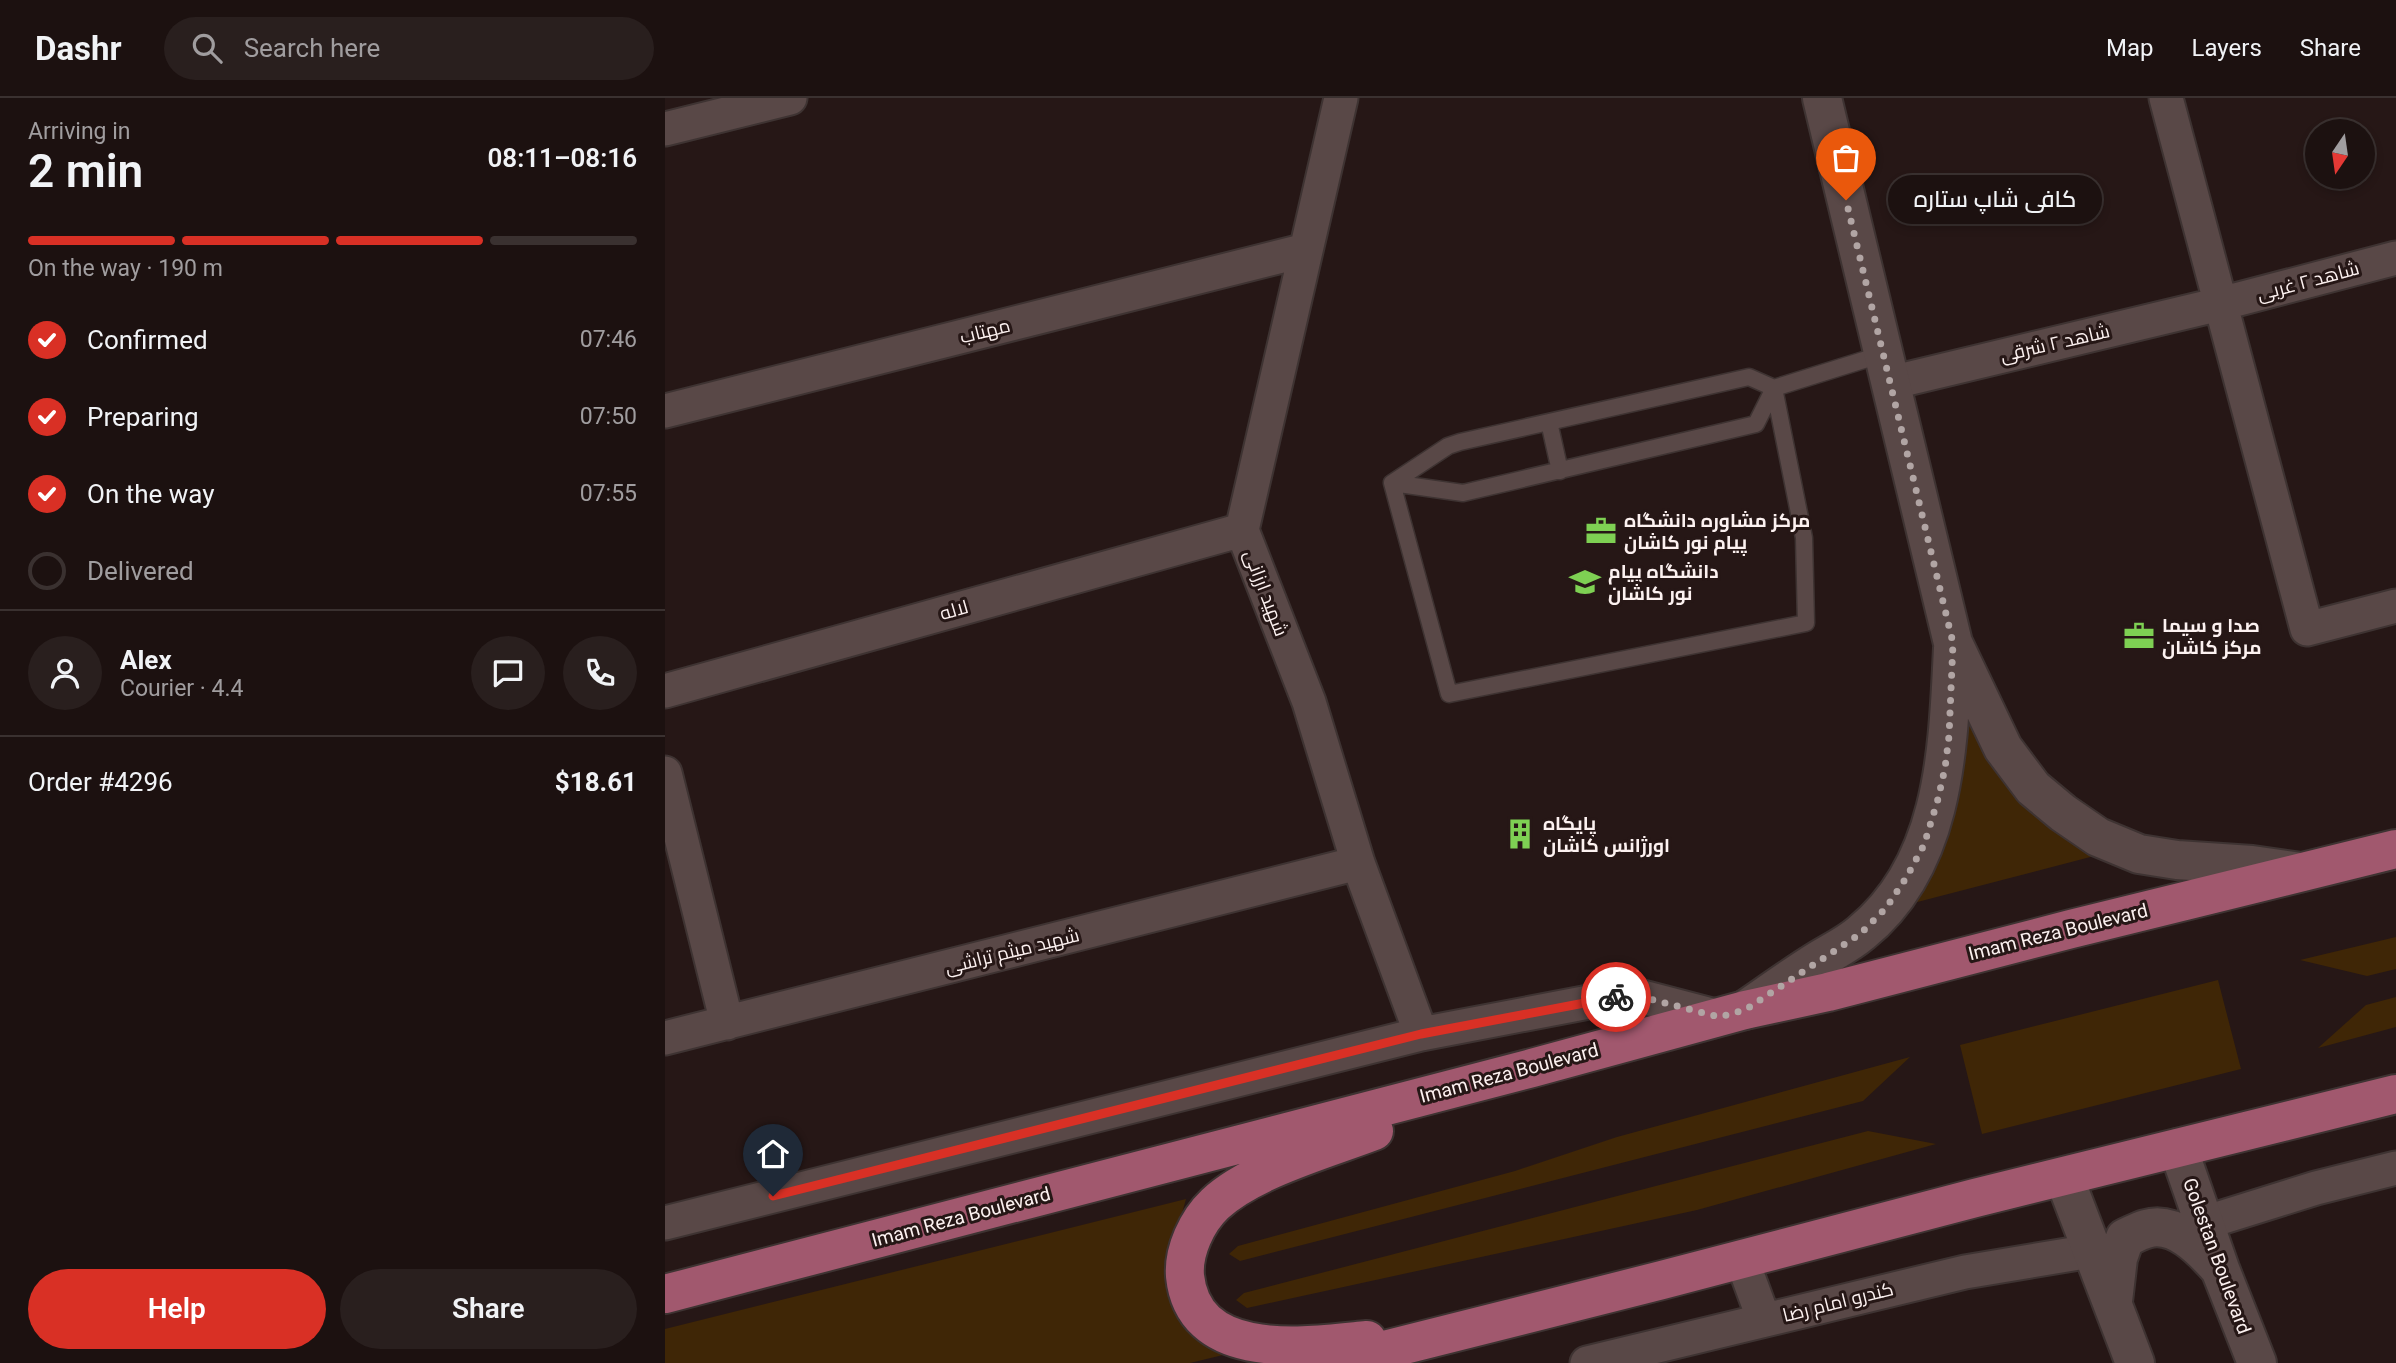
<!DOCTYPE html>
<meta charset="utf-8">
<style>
:root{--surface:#1c1110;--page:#291f1e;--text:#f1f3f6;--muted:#a09d9f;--line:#3a3130;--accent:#d93025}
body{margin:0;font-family:Roboto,Cairo,sans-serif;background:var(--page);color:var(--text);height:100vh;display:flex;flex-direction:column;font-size:26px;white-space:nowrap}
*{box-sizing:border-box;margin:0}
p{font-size:23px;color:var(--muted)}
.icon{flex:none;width:38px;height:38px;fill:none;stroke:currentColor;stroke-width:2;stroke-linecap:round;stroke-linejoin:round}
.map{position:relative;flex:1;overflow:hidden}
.details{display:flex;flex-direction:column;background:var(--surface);width:665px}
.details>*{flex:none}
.needle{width:46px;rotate:193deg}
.buttons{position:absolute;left:1640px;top:21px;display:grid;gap:14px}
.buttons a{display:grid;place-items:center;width:70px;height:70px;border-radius:50%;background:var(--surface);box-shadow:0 4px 10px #0003,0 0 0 2px var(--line);font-size:35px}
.pin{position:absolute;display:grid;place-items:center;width:60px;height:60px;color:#fff;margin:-72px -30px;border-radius:50% 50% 50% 0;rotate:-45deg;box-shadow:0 0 7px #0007}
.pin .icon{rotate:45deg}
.courier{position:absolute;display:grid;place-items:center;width:70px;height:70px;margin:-35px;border:5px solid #d93025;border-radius:50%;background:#fff;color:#222;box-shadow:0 2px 9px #0007}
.bubble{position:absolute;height:49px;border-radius:24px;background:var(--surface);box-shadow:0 4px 10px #0003,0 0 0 2px var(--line);font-size:23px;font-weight:600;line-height:49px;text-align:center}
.summary em{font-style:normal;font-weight:600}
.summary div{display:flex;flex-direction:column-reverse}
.summary{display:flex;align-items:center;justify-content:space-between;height:119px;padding:0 28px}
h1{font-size:46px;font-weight:600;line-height:52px}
.bar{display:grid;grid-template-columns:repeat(4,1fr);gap:10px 7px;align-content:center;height:84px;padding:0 28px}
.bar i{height:9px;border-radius:5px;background:var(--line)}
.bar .on{background:var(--accent)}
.bar p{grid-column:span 4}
.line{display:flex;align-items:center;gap:18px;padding:0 28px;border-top:2px solid var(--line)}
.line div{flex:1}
.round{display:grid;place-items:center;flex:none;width:74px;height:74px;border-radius:37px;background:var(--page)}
ol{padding:0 28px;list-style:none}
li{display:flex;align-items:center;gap:21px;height:77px}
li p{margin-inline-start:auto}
li .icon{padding:7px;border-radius:50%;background:var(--accent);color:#fff;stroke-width:4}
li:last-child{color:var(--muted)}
li i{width:38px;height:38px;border:4px solid var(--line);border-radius:50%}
.cta{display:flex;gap:14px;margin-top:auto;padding:14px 28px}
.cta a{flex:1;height:80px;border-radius:42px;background:var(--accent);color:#fff;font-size:28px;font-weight:600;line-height:80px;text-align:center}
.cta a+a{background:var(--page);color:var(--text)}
header{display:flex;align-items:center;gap:42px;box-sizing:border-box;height:98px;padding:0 35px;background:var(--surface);border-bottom:2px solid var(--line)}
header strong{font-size:33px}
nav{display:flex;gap:38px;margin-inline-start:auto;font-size:24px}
.search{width:490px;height:63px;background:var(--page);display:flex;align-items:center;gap:18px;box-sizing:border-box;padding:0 24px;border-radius:38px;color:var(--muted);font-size:26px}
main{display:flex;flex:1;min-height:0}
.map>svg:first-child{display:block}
.green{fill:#3f2606}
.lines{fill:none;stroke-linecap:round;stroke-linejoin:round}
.service-casing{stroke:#3e3332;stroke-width:19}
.minor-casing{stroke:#3e3332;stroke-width:37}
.secondary-casing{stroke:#3e3332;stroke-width:42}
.primary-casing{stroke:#3e3332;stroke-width:42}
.service{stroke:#594847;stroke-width:16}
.minor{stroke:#594847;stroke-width:33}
.secondary{stroke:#594847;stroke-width:38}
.primary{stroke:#a1586e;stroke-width:38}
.done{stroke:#b1a5a4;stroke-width:7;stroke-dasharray:0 12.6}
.route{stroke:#d93025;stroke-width:9}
.labels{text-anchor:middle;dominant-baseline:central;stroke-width:6;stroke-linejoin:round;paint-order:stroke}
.street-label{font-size:19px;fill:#fcf1f0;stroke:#261716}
.poi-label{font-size:19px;font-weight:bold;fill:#fcf1f0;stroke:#261716;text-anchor:start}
</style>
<header>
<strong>Dashr</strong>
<div class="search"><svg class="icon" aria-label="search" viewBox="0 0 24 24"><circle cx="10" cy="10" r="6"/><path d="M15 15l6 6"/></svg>Search here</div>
<nav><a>Map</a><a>Layers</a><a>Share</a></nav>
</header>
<main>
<section class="details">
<div class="summary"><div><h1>2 min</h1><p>Arriving in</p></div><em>08:11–08:16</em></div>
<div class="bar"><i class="on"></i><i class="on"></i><i class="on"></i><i></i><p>On the way · 190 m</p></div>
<ol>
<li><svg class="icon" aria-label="check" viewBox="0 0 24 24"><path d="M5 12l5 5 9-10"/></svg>Confirmed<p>07:46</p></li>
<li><svg class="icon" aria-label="check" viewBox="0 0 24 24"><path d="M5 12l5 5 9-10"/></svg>Preparing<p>07:50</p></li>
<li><svg class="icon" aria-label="check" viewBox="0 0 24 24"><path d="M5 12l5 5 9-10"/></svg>On the way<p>07:55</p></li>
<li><i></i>Delivered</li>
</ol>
<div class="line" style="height:126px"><a class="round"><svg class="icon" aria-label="person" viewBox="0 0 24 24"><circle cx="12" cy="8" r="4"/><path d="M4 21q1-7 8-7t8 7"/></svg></a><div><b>Alex</b><p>Courier · 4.4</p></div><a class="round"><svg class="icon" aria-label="chat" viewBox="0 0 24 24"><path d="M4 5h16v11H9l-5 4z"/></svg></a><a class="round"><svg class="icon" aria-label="phone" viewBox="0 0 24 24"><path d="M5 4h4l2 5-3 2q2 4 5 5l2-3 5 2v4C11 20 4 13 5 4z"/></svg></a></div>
<div class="line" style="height:91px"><div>Order #4296</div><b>$18.61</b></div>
<div class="cta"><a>Help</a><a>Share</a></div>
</section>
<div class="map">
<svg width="1731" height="1265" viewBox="0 0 1731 1265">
<rect width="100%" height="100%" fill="#261716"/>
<path class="green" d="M1296,614L1433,757L1237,808Z
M1731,839V871L1702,878L1635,862Z
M1553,882L1576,971L1317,1036L1295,947Z
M1731,899V929L1653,950L1701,907Z
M1245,959L1198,1003L575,1163L564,1156L573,1148L850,1073L952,1039Z
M1203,1033L1271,1046L1032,1112L582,1210L571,1202L579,1195Z
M521,1101L514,1126L544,1247L558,1257L525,1265H0V1231Z"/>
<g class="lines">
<g class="service-casing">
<path id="service" d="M1109,290L1139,440L1141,525L784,596L727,385L783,348L795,344L1084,279L1109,290L1218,256
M884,324L895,373
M727,385L798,395L1091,326L1109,290"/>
</g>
<g class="minor-casing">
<path id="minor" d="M676,0L577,432L644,604L693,765L756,936
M1501,0L1642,531L1731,508
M0,31L125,0
M1225,285L1555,206L1731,160
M0,313L641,152
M0,593L577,432
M0,675L62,925
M0,940L693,765
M0,1125L756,936L966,896L1054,919
M1539,1125L1651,1090L1731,1070
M1077,1162L1099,1222
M922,1265L1300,1174L1426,1153"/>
</g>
<g class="secondary-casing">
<path id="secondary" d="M1157,0L1288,545L1338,650L1368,690L1398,715L1433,739L1474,756L1512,762L1587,767L1636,774
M1080,912C1102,897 1124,881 1146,867C1162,856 1181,848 1196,835C1281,766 1283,650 1288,550
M1513,1050L1555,1171L1592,1265
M1399,1079L1470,1265
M1448,1203L1453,1160L1460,1140C1467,1137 1474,1133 1481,1131C1510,1122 1537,1151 1554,1170"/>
</g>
<g class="primary-casing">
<path id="primary" d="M0,1196L867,970L1080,912L1163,894L1406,831L1731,751
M702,1242C640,1248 529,1265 520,1178C518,1153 532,1123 550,1106C586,1072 662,1051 709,1033
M668,1265L997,1182L1310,1100L1731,996"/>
</g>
<use href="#service" class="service"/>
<use href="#minor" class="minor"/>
<use href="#secondary" class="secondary"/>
<use href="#primary" class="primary"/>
</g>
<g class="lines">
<path class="done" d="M951,899L966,896L1054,919L1080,912L1195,836L1221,810L1241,780L1259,747L1273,701L1280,670L1284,638L1288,545L1181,102"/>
<path class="route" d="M108,1098L756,936L951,899"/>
</g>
<defs>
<g id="office-bare" transform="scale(2.415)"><path d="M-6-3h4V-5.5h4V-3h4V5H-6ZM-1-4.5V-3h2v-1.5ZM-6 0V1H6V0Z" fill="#7ed053" stroke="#261716" stroke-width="2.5" paint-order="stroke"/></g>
<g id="university-bare" transform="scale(2.415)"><path d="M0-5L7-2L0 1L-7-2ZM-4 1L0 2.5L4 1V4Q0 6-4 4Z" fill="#7ed053" stroke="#261716" stroke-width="2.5" paint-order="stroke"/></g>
<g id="building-bare" transform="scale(2.415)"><path d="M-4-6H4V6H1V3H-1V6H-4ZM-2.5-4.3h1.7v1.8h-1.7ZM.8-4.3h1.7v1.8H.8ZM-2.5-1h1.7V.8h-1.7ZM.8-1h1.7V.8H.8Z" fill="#7ed053" stroke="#261716" stroke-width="2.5" paint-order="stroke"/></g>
</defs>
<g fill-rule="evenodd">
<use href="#office-bare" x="936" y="433"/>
<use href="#university-bare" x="920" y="484"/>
<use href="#office-bare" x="1474" y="538"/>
<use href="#building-bare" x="855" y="736"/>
</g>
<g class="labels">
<g class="street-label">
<text transform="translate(1643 183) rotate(-15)">شاهد ۲ غربی</text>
<text transform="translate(320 233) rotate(-14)">مهتاب</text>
<text transform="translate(1390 245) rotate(-13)">شاهد ۲ شرقی</text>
<text transform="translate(601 495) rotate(69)">شهید ارزانی</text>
<text transform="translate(289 512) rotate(-16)">لاله</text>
<text transform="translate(1393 834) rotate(-14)">Imam Reza Boulevard</text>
<text transform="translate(347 853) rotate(-14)">شهید میثم تراشی</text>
<text transform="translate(844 975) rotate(-15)">Imam Reza Boulevard</text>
<text transform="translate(296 1119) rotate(-15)">Imam Reza Boulevard</text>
<text transform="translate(1552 1158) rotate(70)">Golestan Boulevard</text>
<text transform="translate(1173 1204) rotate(-14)">کندرو امام رضا</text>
</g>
<g class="poi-label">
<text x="959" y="422">مرکز مشاوره دانشگاه<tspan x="959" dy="22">پیام نور کاشان</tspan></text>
<text x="943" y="473">دانشگاه پیام<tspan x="943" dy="22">نور کاشان</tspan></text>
<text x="1497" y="527">صدا و سیما<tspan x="1497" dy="22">مرکز کاشان</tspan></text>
<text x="878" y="725">پایگاه<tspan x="878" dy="22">اورژانس کاشان</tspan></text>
</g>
</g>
</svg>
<div class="buttons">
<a><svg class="needle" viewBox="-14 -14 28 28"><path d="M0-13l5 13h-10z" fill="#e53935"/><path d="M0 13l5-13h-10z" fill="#a09d9f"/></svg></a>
</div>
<div class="pin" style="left:1181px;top:102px;background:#ea580c"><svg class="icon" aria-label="bag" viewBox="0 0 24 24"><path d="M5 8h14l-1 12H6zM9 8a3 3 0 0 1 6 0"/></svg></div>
<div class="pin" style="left:108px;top:1098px;background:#1f2937"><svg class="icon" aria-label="home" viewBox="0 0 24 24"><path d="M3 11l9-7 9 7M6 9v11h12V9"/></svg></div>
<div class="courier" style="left:951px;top:899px"><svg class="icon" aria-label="bike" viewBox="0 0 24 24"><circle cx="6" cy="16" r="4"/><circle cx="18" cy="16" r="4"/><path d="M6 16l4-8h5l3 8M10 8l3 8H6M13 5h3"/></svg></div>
<div class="bubble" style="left:1223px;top:77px;width:214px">کافی شاپ ستاره</div>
</div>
</main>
